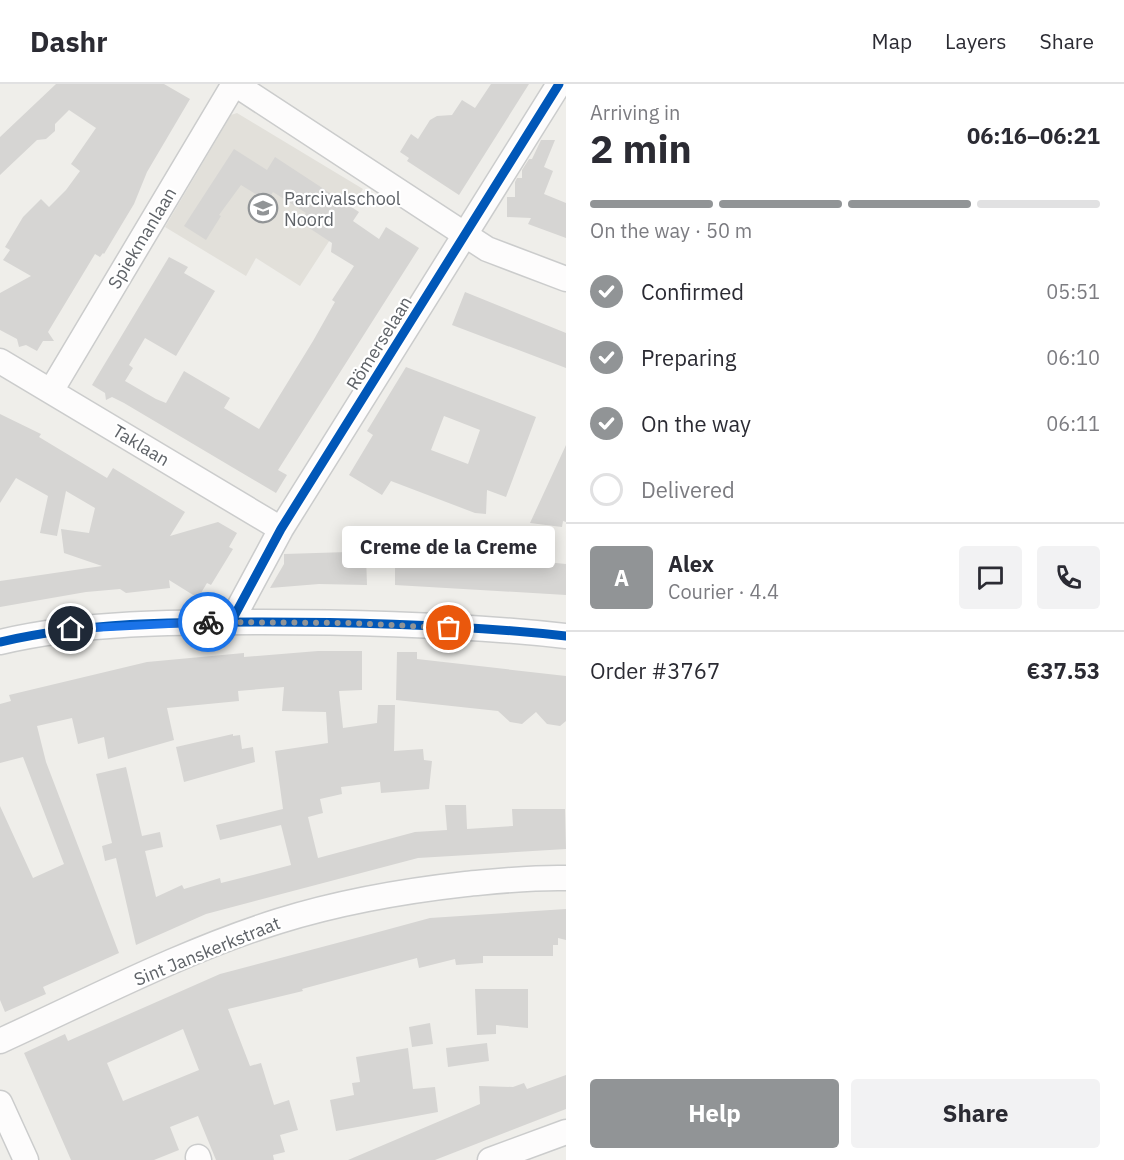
<!DOCTYPE html>
<meta charset="utf-8">
<style>
:root{--surface:#fff;--page:#f2f2f3;--text:#2b2b33;--muted:#7c7c81;--line:#e1e1e2;--accent:#919496}
body{margin:0;font-family:"IBM Plex Sans",sans-serif;background:var(--page);color:var(--text);height:100vh;display:flex;flex-direction:column;font-size:22px;white-space:nowrap}
*{box-sizing:border-box;margin:0}
p{font-size:20px;color:var(--muted)}
.icon{flex:none;width:33px;height:33px;fill:none;stroke:currentColor;stroke-width:2;stroke-linecap:round;stroke-linejoin:round}
.map{position:relative;flex:1;overflow:hidden}
.details{display:flex;flex-direction:column;background:var(--surface);width:558px}
.details>*{flex:none}
.pin{position:absolute;display:grid;place-items:center;width:51px;height:51px;color:#fff;margin:-26px;border:3px solid #fff;border-radius:50%;box-shadow:0 2px 6px #0007}
.courier{position:absolute;display:grid;place-items:center;width:60px;height:60px;margin:-30px;border:4px solid #1a73e8;border-radius:50%;background:#fff;color:#222;box-shadow:0 2px 8px #0007}
.bubble{position:absolute;height:42px;border-radius:6px;background:var(--surface);box-shadow:0 3px 15px #0003;font-size:20px;font-weight:800;line-height:42px;text-align:center}
.overview em{font-style:normal;font-weight:800}
.overview div{display:flex;flex-direction:column-reverse}
.overview{display:flex;align-items:center;justify-content:space-between;height:102px;padding:0 24px}
h1{font-size:39px;font-weight:800;line-height:45px}
.bar{display:grid;grid-template-columns:repeat(4,1fr);gap:9px 6px;align-content:center;height:72px;padding:0 24px}
.bar i{height:8px;border-radius:4px;background:var(--line)}
.bar .current{background:var(--accent)}
.bar p{grid-column:span 4}
.line{display:flex;align-items:center;gap:15px;padding:0 24px;border-top:2px solid var(--line)}
.line div{flex:1}
.round{display:grid;place-items:center;flex:none;width:63px;height:63px;border-radius:6px;background:var(--page)}
ol{padding:0 24px;list-style:none}
li{display:flex;align-items:center;gap:18px;height:66px}
li p{margin-inline-start:auto}
li .icon{padding:6px;border-radius:50%;background:var(--accent);color:#fff;stroke-width:4}
li:last-child{color:var(--muted)}
li i{width:33px;height:33px;border:3px solid var(--line);border-radius:50%}
.button{display:flex;gap:12px;margin-top:auto;padding:12px 24px}
.button a{flex:1;height:69px;border-radius:6px;background:var(--accent);color:#fff;font-size:24px;font-weight:800;line-height:69px;text-align:center}
.button a+a{background:var(--page);color:var(--text)}
header{display:flex;align-items:center;gap:36px;box-sizing:border-box;height:84px;padding:0 30px;background:var(--surface);border-bottom:2px solid var(--line)}
header strong{font-size:28px}
nav{display:flex;gap:33px;margin-inline-start:auto;font-size:21px}
main{display:flex;flex:1;min-height:0}
.map>svg:first-child{display:block}
.education{fill:#e2e0da}
.building{fill:#d6d5d3;fill-rule:evenodd}
.lines{fill:none;stroke-linecap:round;stroke-linejoin:round}
.minor-casing{stroke:#cbcccc;stroke-width:27}
.minor{stroke:#fdfcfc;stroke-width:24}
.cycleway-casing{stroke:#fff;stroke-width:13}
.cycleway{stroke:#0057b8;stroke-width:9}
.done{stroke:#919496;stroke-width:6;stroke-dasharray:0 10.8}
.route{stroke:#1a73e8;stroke-width:8}
.labels{text-anchor:middle;dominant-baseline:central;stroke-width:4.5;stroke-linejoin:round;paint-order:stroke}
.poi-label{font-size:18px;fill:#5f6368;stroke:#fff;text-anchor:start}
.street-label{font-size:18px;fill:#5f6368;stroke:#fff}
</style>
<header>
<strong>Dashr</strong>
<nav><a>Map</a><a>Layers</a><a>Share</a></nav>
</header>
<main>
<div class="map">
<svg width="566" height="1076" viewBox="0 0 566 1076">
<rect width="100%" height="100%" fill="#efeeea"/>
<path class="education" d="M237,29L363,105L300,202L256,174L246,192L165,143L231,31Z"/>
<path class="building" d="M56,0H164L190,15L147,88L134,120L104,170L103,169L100,173L95,170L48,248L54,257H43L37,267L26,261L19,263L17,255L0,246V209L31,192L3,176L10,166L5,163L23,133L41,115L49,123L66,106L80,87L71,80L96,44L69,26L55,40V47L46,55L37,56L0,91V53Z
M491,0H529L459,111L407,77L409,74L400,68L411,50L418,55L430,36L437,32L452,31L462,16L475,24Z
M541,56H555L544,83L553,87L544,110L566,119V154L528,140L531,134L507,133V113H515V98L517,94H522V86L529,75H532Z
M234,65L267,86L275,73L359,128L353,137L379,155L386,143L419,164L278,386L287,391L276,409L124,319L112,313L106,316L105,309L92,301L169,173L188,183L184,189L215,207L176,272L145,254L129,281L133,284L125,297L156,315L166,319L184,287L230,314L224,324L259,345L313,257L335,218L332,216L354,182L331,168L332,159L300,138L306,129L273,108L267,117L241,101L219,131L221,132L206,156L184,142Z
M465,208L566,249V284L452,241Z
M406,283L536,333L506,413L487,406L486,430L475,429L391,397L382,411L349,391L373,351L367,347ZM444,332L480,346L468,380L431,366Z
M0,330L41,350L39,353L107,394L113,384L185,428L170,452L218,438L237,449L229,463L233,465L211,501L207,499L198,514L169,496L170,504L126,509L120,505L86,508L0,523V497L102,482L64,469L61,445L89,449L95,424L66,407L57,452L40,449L48,412L16,394L0,419Z
M566,361V438L563,437L562,443L530,439Z
M347,442H365L367,501L319,500L270,504L284,480V470L348,468Z
M395,444H414L413,468L464,472L465,460L475,461L476,444L493,446L491,468L526,470L525,476L566,480V511L395,501Z
M318,567H362V606L339,607L343,644L377,639L378,621H395L394,667L423,665L424,676L432,677L429,705L381,709L380,698L341,703L342,710L320,715L323,729L308,733L318,774L415,748L447,746L445,721H466L467,745L513,742L512,725H565L566,765L418,774L206,830L136,861L116,774L105,777L102,762L112,759L96,690L126,683L142,752L160,748L163,763L145,767L156,813L182,801L184,805L220,794L221,799L245,793L291,781L281,741L220,756L216,741L283,725L275,667L328,659L326,628L282,627L284,603L238,607L239,617L167,624L174,656L108,675L104,653L78,660L72,634L37,642L46,678L119,869L43,903L46,910L5,928L0,916V722L33,794L64,780L23,673L0,679V620L11,617L9,611L147,578L244,569V573Z
M397,568H417V575L566,592V637L560,642L547,640L536,628L522,640L510,638L498,627L396,616Z
M233,650V652L240,651L242,665L253,663L255,678L184,698L176,663Z
M566,825V856L558,854V861H553V872H483V879L456,881L455,875L419,884L417,874L302,905L303,907L228,925L250,982L261,979L274,1021L289,1016L298,1046L280,1051L285,1068L273,1071L274,1076H216L198,1032L170,1043L179,1066L154,1076H71L24,969L65,950L68,957L220,890L371,850L430,834ZM183,945L199,986L123,1017L107,979Z
M475,905H528V944L496,941V950L477,951Z
M430,939L433,960L412,963L409,943Z
M487,959L489,977L448,983L446,964Z
M408,964L413,1005L435,1003L438,1028L336,1047L330,1016L354,1011L352,999L360,998L356,973Z
M566,991V1025L435,1076H348L480,1020L479,1002L513,1003L524,999L527,1005Z"/>
<g class="lines">
<g class="minor-casing">
<path id="minor" d="M235,0L487,165L566,195
M0,277L281,445
M51,307L234,0
M231,538L281,445L559,0
M0,558C86,538 174,538 262,538C363,538 466,541 566,552
M0,957C92,915 183,867 279,837C340,818 403,807 466,800C499,797 533,793 566,794
M0,1019L26,1076
M198,1073L199,1076
M490,1076L566,1048"/>
</g>
<use href="#minor" class="minor"/>
<g class="cycleway-casing">
<path id="cycleway" d="M231,538L281,445L559,0
M0,558C86,538 174,538 262,538C363,538 466,541 566,552"/>
</g>
<use href="#cycleway" class="cycleway"/>
</g>
<g class="lines">
<path class="done" d="M208,538L351,539L449,544"/>
<path class="route" d="M71,545L208,538"/>
</g>
<defs>
<g id="school-ring" transform="scale(1.5)"><circle r="9.5" fill="#fff" stroke="#919496" stroke-width="1.5"/><path d="M0-5L7-2L0 1L-7-2ZM-4 1L0 2.5L4 1V4Q0 6-4 4Z" fill="#919496"/></g>
</defs>
<g fill-rule="evenodd">
<use href="#school-ring" x="263" y="124"/>
</g>
<g class="labels">
<g class="poi-label">
<text x="284" y="114">Parcivalschool<tspan x="284" dy="21">Noord</tspan></text>
</g>
<g class="street-label">
<text transform="translate(142 154) rotate(-59)">Spiekmanlaan</text>
<text transform="translate(379 259) rotate(-58)">Römerselaan</text>
<text transform="translate(141 361) rotate(31)">Taklaan</text>
<text transform="translate(207 867) rotate(-22)">Sint Janskerkstraat</text>
</g>
</g>
</svg>
<div class="pin" style="left:449px;top:544px;background:#ea580c"><svg class="icon" aria-label="bag" viewBox="0 0 24 24"><path d="M5 8h14l-1 12H6zM9 8a3 3 0 0 1 6 0"/></svg></div>
<div class="pin" style="left:71px;top:545px;background:#1f2937"><svg class="icon" aria-label="home" viewBox="0 0 24 24"><path d="M3 11l9-7 9 7M6 9v11h12V9"/></svg></div>
<div class="courier" style="left:208px;top:538px"><svg class="icon" aria-label="bike" viewBox="0 0 24 24"><circle cx="6" cy="16" r="4"/><circle cx="18" cy="16" r="4"/><path d="M6 16l4-8h5l3 8M10 8l3 8H6M13 5h3"/></svg></div>
<div class="bubble" style="left:342px;top:442px;width:213px">Creme de la Creme</div>
</div>
<section class="details">
<div class="overview"><div><h1>2 min</h1><p>Arriving in</p></div><em>06:16–06:21</em></div>
<div class="bar"><i class="current"></i><i class="current"></i><i class="current"></i><i></i><p>On the way · 50 m</p></div>
<ol>
<li><svg class="icon" aria-label="check" viewBox="0 0 24 24"><path d="M5 12l5 5 9-10"/></svg>Confirmed<p>05:51</p></li>
<li><svg class="icon" aria-label="check" viewBox="0 0 24 24"><path d="M5 12l5 5 9-10"/></svg>Preparing<p>06:10</p></li>
<li><svg class="icon" aria-label="check" viewBox="0 0 24 24"><path d="M5 12l5 5 9-10"/></svg>On the way<p>06:11</p></li>
<li><i></i>Delivered</li>
</ol>
<div class="line" style="height:108px"><b class="round" style="background:var(--accent);color:#fff">A</b><div><b>Alex</b><p>Courier · 4.4</p></div><a class="round"><svg class="icon" aria-label="chat" viewBox="0 0 24 24"><path d="M4 5h16v11H9l-5 4z"/></svg></a><a class="round"><svg class="icon" aria-label="phone" viewBox="0 0 24 24"><path d="M5 4h4l2 5-3 2q2 4 5 5l2-3 5 2v4C11 20 4 13 5 4z"/></svg></a></div>
<div class="line" style="height:78px"><div>Order #3767</div><b>€37.53</b></div>
<div class="button"><a>Help</a><a>Share</a></div>
</section>
</main>
